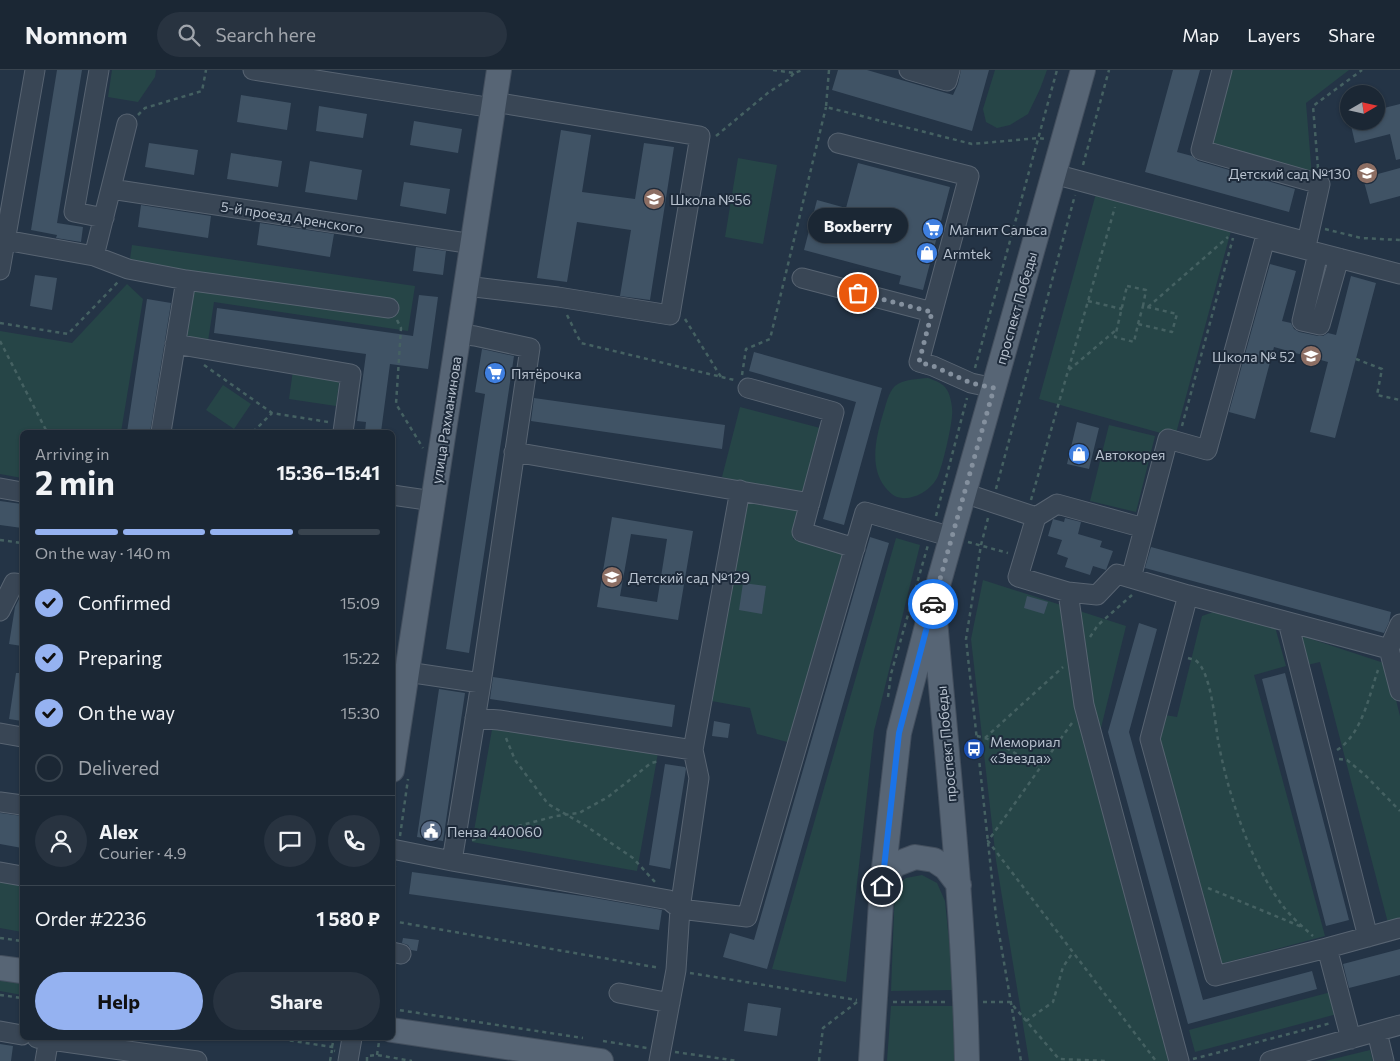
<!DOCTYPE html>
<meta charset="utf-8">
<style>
:root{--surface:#1b2734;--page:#283340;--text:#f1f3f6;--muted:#a0a5ac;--line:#39444f;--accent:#95b2f1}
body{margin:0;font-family:Commissioner,sans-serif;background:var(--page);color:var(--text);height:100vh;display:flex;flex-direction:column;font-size:19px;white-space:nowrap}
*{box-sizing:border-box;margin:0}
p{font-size:16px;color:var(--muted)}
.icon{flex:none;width:28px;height:28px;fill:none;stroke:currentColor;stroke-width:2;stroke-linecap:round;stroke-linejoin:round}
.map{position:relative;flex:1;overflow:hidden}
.drawer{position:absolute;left:20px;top:360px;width:375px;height:610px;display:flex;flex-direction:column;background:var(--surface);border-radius:8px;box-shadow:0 1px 4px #0004,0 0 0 1px var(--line)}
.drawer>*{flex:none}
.needle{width:32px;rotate:81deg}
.buttons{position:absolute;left:1340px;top:15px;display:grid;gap:10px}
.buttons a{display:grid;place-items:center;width:45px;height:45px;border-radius:50%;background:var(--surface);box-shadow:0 1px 4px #0004,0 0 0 1px var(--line);font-size:25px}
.pin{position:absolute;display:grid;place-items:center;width:42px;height:42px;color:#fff;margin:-21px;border:2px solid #fff;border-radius:50%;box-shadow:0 1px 5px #0007}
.courier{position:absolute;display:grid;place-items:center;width:50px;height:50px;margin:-25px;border:4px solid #1a73e8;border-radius:50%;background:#fff;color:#222;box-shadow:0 1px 6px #0007}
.bubble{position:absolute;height:35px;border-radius:18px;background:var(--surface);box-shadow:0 1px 4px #0004,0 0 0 1px var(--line);font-size:16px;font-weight:700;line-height:35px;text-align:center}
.summary em{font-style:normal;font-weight:700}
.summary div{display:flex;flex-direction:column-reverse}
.summary{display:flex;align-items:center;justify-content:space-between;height:85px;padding:0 15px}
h1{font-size:32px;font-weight:700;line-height:38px}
.bar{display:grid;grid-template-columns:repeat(4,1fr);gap:8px 5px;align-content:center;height:60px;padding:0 15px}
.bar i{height:6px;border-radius:4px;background:var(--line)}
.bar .selected{background:var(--accent)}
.bar p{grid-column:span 4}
.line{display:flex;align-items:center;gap:12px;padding:0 15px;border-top:1px solid var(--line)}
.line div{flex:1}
.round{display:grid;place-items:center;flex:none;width:52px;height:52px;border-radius:26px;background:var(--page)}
ol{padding:0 15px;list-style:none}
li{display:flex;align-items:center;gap:15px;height:55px}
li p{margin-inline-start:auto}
li .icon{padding:5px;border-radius:50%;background:var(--accent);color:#111;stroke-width:4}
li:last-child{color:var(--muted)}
li i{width:28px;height:28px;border:2px solid var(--line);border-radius:50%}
.primary-button{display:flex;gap:10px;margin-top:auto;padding:10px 15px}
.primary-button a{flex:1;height:58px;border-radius:30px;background:var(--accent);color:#111;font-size:20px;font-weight:700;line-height:58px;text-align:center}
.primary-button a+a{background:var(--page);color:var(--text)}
header{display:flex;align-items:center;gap:30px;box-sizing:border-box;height:70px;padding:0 25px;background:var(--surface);border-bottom:1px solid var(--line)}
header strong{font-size:24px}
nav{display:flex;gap:28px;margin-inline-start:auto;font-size:18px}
.search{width:350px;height:45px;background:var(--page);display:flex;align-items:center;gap:12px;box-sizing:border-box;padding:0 18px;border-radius:28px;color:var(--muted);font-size:19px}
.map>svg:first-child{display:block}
.green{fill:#264547}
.building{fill:#405365;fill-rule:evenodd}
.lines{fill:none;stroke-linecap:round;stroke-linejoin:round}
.minor-casing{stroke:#586472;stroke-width:21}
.major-casing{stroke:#434f5e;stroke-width:26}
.path{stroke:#456162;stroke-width:2.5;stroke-dasharray:4 4;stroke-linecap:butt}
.minor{stroke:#394655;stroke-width:19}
.major{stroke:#576575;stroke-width:24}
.done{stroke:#84909e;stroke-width:5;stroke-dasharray:0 9}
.route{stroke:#1a73e8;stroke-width:6}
.labels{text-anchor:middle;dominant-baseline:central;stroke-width:4;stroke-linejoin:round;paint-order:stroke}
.poi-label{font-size:14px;fill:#b7c1ce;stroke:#1e2b3b;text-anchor:start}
.street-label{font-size:14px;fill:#b7c1ce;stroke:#1e2b3b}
</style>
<header>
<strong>Nomnom</strong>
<div class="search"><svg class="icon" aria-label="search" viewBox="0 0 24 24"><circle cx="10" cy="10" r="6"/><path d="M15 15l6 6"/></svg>Search here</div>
<nav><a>Map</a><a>Layers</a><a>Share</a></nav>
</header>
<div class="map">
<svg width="1400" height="991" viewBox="0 0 1400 991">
<rect width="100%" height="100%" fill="#243446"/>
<path class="green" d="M112,0H156L155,7L138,32L108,27Z
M995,0H1047L1040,19L1028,44L1010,55L997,58L986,52L983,39Z
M1227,0H1349L1306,33L1312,106L1206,75Z
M738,88L777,95L763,174L725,167Z
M1097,120L1232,157L1175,367L1039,329Z
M132,175L415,216L408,261L214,232L208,271L186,267L194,206L129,196Z
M127,214L143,229L121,362H22V408L0,404V261L72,273Z
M293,300L340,306L336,336L289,329Z
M928,308C936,311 943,313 947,320C951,326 953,340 952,346C951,359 943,394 938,406C932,420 912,432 897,427C892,425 888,421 885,417C869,397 876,367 883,344C886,335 888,323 895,316C903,309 918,309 928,308Z
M223,315L251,334L234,359L206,340Z
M740,337L824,359L806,428L722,407Z
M1109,355L1155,366L1136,442L1090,431Z
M745,426L799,438L793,469L845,483L791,673L757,664L750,638L706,630Z
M896,468L920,475L874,661L846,912L772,899Z
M983,510L1126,556L1100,662L1187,991H1029L996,790L971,569Z
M1219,540L1275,557L1286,596L1254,605L1325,866L1220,894L1159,671L1165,645L1177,647L1202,546Z
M1299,565L1387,594L1400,646V850L1388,853L1320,592L1307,595Z
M493,654L658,683L637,801L472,772Z
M922,805L937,813L945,831L954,920L891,921L895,817L906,808Z
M0,812L22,815V862L0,858Z
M0,910L22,913V925L0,921Z
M1331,922L1337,944L1195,982L1189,960Z
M891,936H955L957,991H887Z
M1370,980L1373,991H1325Z"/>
<path class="building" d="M57,0H82L57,153L83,157L81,172L56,168L57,165L31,160Z
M838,0H867L953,25L958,14L961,0H989L972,61L832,20Z
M1173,0H1200L1177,82L1192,86L1198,91L1295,119L1289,142L1145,102Z
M241,25L291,33L287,60L237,52Z
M1400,34V89L1396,90L1390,64L1355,73L1350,51H1376V40Z
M319,36L367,44L363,68L316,61Z
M414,51L462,59L458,83L410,75Z
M561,60L591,65L582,122L635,129L644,73L674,77L650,230L620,226L631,160L577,152L567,212L537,208Z
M149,73L198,80L194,105L145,97Z
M231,83L282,91L278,117L227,109Z
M310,91L362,100L357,130L305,122Z
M858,93L950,117L923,220L899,214L901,206L804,180L817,130L846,138Z
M1400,98V126L1370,134L1363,108Z
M404,112L450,119L446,144L400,136Z
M141,135L211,146L208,168L138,157Z
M260,153L334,164L330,187L257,175Z
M416,177L446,181L443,205L413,201Z
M1270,194L1296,201L1282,251L1291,253L1294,259L1299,262L1318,266H1323L1328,263L1336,265L1351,206L1376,213L1335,368L1310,362L1328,292L1274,277L1255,349L1229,342Z
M35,205L57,208L52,240L30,236Z
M419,225L438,227L428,299L390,294L381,362H365L366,352L357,351L366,284L214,263L217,238L413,266Z
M147,229L171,233L150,362H127Z
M482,279L514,286L469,583L446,579L485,324L475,322Z
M754,282L882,318L844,455L823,449L856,332L749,301Z
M534,328L725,355L722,379L531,351Z
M1077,352L1099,358L1089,399L1067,394Z
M0,431L22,434V458L0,455Z
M612,447L693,461L678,550L597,537ZM631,464L667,469L657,532L620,526Z
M1065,448L1081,452L1078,464L1102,471L1100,477L1113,481L1106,500L1093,496L1090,505L1065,497L1068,488L1057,484L1062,470L1048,466L1053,449L1064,452Z
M870,467L889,473L767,899L723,887L730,863L754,870Z
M1151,477L1391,542L1389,552L1384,563L1145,498Z
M743,513L766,516L762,544L739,540Z
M1027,526L1048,532L1044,544L1024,538Z
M20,527H22V576L9,574L15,537Z
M1139,553L1157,559L1129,662L1203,930L1312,901L1317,919L1188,954L1108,662Z
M16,603H22V651L9,649Z
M1285,603L1349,850L1326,856L1262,609Z
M493,607L675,635L672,657L490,629Z
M439,619L465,623L443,771L417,767Z
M714,651L730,654L728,668L712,666Z
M665,694L685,697L686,699L670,799L649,795Z
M0,743L22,746V778L0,774Z
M412,802L589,827L662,840L659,860L409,824Z
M403,868L419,870L417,881L411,880L408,875L402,873Z
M1400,879V905L1349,918L1343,894Z
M748,933L781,938L777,966L744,961Z
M0,974L13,976L11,991H0Z"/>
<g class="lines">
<g class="minor-casing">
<path id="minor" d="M99,0L74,142L104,148
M253,0L493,38
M909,0L947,11L950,0
M838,73L969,106L919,292L933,296L971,313L994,318
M1054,104L1307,172L1320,114L1201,80L1222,0
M111,119L473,174
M5,170L94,186L127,54
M1318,183L1302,251L1320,255L1339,188
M94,186L128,199L186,210L389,238
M0,200L35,0
M802,208L932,242
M466,216L558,227L670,245L700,66L494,32
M175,274L351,304L343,362
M748,318L834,342L802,462L855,478
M161,362L186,210
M514,382L810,433
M0,418L22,422
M964,423L1036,447L1018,507L1068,522L1097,525L1117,504L1188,525L1389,579L1400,621
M392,425L433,431
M1036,447L1057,434L1144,458
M1131,508L1168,369L1207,380L1265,169L1400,204
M1068,522L1084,635L1179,991
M1188,525L1150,669L1215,906L1327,878L1351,969
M0,541L14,513L22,514
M1288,552L1368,867
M1389,579L1400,554
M407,602L481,613L530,278L475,266L459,264
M475,648L499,650L693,680L699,708L680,839L676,900L659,991
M0,663L22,667
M693,680L740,420
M0,732L22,735
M392,779L452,791L669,830L680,839L747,847L865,442L952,467
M452,791L481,613
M0,802L22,806
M1327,878L1400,858
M392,882L401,884
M619,923L670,933
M0,961L22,965
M1377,962L1384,991
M37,968L197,991
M45,991L49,968
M348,991L352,968
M1270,991L1400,955"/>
</g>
<g class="major-casing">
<path id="major" d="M935,550C948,697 964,844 967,991
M392,700L499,0
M882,816L894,795L915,787L934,790L946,798L959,815
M0,898L22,901
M392,960L601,991
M871,991L882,816L899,663L933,533L1083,0"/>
</g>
<path class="path" d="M773,0L794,3L803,0
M829,0L826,37L972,74L1039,68L1045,69
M138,45L145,38L202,21L206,0
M716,66L769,22L788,10L794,3
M1083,95L1109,0
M1318,98L1313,36L1362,0
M1325,159L1361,168L1400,170
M1127,216L1146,220L1143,236L1177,244L1172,262L1138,254L1134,272L1115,267Z
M1088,231L1122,239
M1148,237L1228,167
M567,245L581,273L734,310
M685,249L721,307
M397,250L401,258L396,334L423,378
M0,253L68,264L118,212
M1138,254L1143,236
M0,271L47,362
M1356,289L1382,299L1377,325L1400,330
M204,295L272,343L328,352
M975,298L1057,0
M1069,300L1116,260
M742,305L746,279L770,269L826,37
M1182,356L1233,168
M253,362L272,343
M996,419L1075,125
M1031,430L1115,137
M936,446L967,328
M988,448L981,475L966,569L996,846L1021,991
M0,470L22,473
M968,472L1008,483
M1090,567L1098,555L1132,525
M1188,588C1191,589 1193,589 1195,590C1211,600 1215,652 1218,670C1227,721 1251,795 1283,836C1291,847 1303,857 1313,866
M888,627L891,604L928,475
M1072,653L988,771L1156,991
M977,666L995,671L1040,698
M506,668L515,690L548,734L586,756L633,788L655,812
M985,668L1063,597
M1337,680C1362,664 1369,626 1378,600
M1339,689L1347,690L1365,705L1400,741
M400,766L408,709
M472,770L522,755L556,746L579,743L608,727L651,693L660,691
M392,814L395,796
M1208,818L1302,857
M392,851L660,898
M0,868L22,871
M690,903L857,930
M0,925L22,928
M893,932H947
M983,932H1010L1059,989L1107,991
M392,939L583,968
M1026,951L1053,932L1063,897L1073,882
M274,968L332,977V980L335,981
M603,971L647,978
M332,977L334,968
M675,982L738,991
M377,985L379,972
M1193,989L1331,953
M330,991L332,980
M367,991V986L377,985L412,991
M819,991L823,958L857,932"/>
<use href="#minor" class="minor"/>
<use href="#major" class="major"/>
</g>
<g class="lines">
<path class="done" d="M858,223L932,242L919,292L933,296L971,313L994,318L933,534"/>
<path class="route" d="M882,816L899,663L933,534"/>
</g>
<defs>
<g id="school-disc" transform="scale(1.125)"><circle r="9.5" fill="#8d6e63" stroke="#1e2b3b"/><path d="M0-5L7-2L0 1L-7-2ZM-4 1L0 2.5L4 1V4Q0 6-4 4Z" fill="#fff"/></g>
<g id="supermarket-disc" transform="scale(1.125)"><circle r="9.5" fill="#3f7fe0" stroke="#1e2b3b"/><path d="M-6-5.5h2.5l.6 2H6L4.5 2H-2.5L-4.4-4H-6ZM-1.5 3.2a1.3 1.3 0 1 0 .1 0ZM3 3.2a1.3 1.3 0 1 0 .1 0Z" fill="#fff"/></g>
<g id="shop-disc" transform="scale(1.125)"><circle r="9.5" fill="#3f7fe0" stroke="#1e2b3b"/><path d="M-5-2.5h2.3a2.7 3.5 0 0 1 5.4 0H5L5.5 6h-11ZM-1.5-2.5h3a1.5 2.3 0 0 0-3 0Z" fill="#fff"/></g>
<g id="bus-disc" transform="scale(1.125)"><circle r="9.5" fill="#1a4fb4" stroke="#1e2b3b"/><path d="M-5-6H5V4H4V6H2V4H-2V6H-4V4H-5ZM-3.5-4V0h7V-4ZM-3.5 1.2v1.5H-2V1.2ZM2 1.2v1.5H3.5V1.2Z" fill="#fff"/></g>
<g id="civic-disc" transform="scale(1.125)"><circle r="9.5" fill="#5c6f8a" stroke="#1e2b3b"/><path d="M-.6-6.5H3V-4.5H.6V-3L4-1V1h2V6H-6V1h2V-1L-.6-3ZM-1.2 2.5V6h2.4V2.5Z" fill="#fff"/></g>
</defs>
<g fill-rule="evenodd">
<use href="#school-disc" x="1367" y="103"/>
<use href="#school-disc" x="654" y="129"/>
<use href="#supermarket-disc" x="933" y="159"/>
<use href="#shop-disc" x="927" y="183"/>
<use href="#school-disc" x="1311" y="286"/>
<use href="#supermarket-disc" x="495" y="303"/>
<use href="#shop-disc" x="1079" y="384"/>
<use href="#school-disc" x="612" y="507"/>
<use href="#bus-disc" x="974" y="679"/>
<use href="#civic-disc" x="431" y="761"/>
</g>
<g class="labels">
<g class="poi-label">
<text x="1351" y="103" text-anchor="end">Детский сад №130</text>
<text x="670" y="129">Школа №56</text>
<text x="949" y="159">Магнит Сальса</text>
<text x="943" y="183">Armtek</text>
<text x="1295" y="286" text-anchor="end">Школа № 52</text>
<text x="511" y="303">Пятёрочка</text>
<text x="1095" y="384">Автокорея</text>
<text x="628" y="507">Детский сад №129</text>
<text x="990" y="671">Мемориал<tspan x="990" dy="16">«Звезда»</tspan></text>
<text x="447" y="761">Пенза 440060</text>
</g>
<g class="street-label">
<text transform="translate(292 147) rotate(9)">5-й проезд Аренского</text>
<text transform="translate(1016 238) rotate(-74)">проспект Победы</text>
<text transform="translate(446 350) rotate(-81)">улица Рахманинова</text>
<text transform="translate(946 674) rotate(-95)">проспект Победы</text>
</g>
</g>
</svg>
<div class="buttons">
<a><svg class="needle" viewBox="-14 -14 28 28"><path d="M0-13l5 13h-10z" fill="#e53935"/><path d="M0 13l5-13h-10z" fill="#a0a5ac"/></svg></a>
</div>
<div class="pin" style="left:858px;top:223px;background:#ea580c"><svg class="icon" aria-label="bag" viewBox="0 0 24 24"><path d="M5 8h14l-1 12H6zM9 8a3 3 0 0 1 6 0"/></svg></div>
<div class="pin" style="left:882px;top:816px;background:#1f2937"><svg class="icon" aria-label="home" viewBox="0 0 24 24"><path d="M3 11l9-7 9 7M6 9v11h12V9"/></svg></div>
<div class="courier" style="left:933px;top:534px"><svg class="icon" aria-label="car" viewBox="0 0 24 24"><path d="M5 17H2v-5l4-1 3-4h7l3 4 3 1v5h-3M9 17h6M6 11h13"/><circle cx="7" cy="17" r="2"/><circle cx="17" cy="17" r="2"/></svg></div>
<div class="bubble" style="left:808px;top:138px;width:100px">Boxberry</div>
<section class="drawer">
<div class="summary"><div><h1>2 min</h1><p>Arriving in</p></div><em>15:36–15:41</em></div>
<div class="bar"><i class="selected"></i><i class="selected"></i><i class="selected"></i><i></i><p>On the way · 140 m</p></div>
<ol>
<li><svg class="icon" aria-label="check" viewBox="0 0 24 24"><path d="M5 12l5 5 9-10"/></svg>Confirmed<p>15:09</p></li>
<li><svg class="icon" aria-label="check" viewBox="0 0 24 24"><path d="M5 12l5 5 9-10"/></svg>Preparing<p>15:22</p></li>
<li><svg class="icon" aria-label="check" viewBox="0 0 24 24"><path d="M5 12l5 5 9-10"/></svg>On the way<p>15:30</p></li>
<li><i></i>Delivered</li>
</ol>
<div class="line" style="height:90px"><a class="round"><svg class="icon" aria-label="person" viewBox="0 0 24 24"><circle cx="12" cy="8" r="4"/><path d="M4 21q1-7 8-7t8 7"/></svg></a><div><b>Alex</b><p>Courier · 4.9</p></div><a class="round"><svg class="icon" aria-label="chat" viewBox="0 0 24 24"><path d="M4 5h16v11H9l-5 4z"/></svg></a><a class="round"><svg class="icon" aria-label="phone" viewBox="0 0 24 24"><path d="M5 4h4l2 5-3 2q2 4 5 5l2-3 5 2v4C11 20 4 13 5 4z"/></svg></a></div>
<div class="line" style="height:65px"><div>Order #2236</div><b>1 580 ₽</b></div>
<div class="primary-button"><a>Help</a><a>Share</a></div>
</section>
</div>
